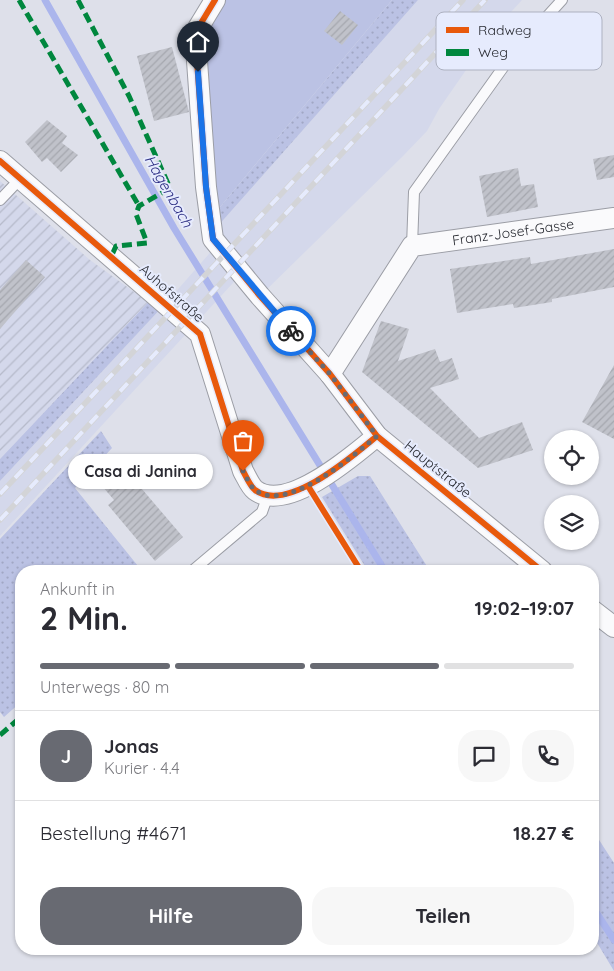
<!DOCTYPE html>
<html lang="de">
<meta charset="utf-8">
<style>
:root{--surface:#fff;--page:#f7f7f7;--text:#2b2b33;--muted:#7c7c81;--line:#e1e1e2;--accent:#686a72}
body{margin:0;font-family:Quicksand,sans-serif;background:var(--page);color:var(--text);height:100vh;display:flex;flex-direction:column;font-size:19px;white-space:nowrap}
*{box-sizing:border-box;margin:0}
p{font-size:16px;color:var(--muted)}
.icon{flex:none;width:28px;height:28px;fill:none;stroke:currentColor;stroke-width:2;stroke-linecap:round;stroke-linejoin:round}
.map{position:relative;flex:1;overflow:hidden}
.drawer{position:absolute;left:15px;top:565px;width:584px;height:390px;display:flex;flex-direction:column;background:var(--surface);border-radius:20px;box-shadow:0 1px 4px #0004}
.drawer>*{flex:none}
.controls{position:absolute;left:544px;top:430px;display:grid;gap:10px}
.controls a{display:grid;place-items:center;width:55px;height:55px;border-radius:50%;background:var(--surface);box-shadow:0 1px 4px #0004;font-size:25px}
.pin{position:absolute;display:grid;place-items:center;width:42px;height:42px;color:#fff;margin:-51px -21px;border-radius:50% 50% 50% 0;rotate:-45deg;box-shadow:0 0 5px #0007}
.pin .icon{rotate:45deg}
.courier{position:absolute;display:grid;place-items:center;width:50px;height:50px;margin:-25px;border:4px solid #1a73e8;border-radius:50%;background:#fff;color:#222;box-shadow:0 1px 6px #0007}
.bubble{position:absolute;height:35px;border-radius:18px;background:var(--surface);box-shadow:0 1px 4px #0004;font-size:16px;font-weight:800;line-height:35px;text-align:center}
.head em{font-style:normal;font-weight:800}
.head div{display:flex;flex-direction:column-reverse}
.head{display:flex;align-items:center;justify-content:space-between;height:85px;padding:0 25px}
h1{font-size:32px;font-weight:800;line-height:38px}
.bar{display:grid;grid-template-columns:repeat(4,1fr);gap:8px 5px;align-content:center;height:60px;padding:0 25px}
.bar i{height:6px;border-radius:4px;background:var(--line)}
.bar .active{background:var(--accent)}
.bar p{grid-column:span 4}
.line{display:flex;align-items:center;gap:12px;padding:0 25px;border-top:1px solid var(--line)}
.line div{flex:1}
.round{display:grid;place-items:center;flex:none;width:52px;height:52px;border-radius:20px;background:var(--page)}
.button{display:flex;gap:10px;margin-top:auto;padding:10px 25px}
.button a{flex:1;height:58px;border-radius:20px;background:var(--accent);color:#fff;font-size:20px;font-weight:800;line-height:58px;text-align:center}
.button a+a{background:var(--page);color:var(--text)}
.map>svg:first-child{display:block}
.built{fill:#d4d8eb}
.industrial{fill:url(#industrial-furrows)}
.grass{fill:url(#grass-dots)}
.garden{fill:#bbc2e4}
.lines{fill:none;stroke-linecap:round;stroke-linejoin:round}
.stream{stroke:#abb5ec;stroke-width:7}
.building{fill:url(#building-hatch)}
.lane-casing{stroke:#9b9da5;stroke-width:12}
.street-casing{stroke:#9b9da5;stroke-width:22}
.lane{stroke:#fafafc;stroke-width:10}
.street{stroke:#fafafc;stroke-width:20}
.rail-casing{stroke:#d3d4d7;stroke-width:5.5}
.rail{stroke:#e6ebfd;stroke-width:4;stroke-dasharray:11;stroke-linecap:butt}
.quiet{stroke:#00873e;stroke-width:5;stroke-dasharray:10 5;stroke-linecap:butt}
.cycleway-casing{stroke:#e6ebfd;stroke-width:9}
.cycleway{stroke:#e8590c;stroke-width:6}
.done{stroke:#686a72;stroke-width:5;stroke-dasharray:0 9}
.route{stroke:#1a73e8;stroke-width:6}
.labels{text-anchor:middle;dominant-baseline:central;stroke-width:4;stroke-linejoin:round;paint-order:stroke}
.street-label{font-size:14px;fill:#292b32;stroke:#e6ebfd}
.water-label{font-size:15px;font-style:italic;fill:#2b2d82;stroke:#e6ebfd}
.key{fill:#e6ebfd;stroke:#adb1c0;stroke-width:1}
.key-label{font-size:14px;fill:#292b32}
</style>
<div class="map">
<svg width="614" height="971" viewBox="0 0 614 971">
<defs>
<pattern id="industrial-furrows" width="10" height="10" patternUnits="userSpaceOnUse" patternTransform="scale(1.25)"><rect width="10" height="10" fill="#d4d8eb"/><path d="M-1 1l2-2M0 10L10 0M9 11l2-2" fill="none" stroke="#b6baca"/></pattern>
<pattern id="grass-dots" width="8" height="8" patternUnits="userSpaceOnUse" patternTransform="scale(1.25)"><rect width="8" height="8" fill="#bbc2e4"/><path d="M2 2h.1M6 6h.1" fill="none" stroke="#a1a7c4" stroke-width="1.8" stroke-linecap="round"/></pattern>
<pattern id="building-hatch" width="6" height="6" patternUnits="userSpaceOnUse" patternTransform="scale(1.25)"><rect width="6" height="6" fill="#c0c2ca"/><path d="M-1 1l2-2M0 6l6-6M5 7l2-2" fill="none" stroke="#a5a7ae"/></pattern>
</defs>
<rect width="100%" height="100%" fill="#dee0ea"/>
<path class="built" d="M418,0H522L491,34L439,109L427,131L403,156L260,296L244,271L0,536V481L165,304L223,238L217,227Z"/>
<path class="industrial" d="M0,181L90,260L148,302L0,459Z"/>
<path class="grass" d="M392,0H418L217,227L216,212Z
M155,295L165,304L0,481V459Z
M101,431L112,448L75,488L142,571H21V702L4,717L0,712V539Z
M358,476H370L430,571H368L322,497Z
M592,829L614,863V971L593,936Z"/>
<path class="garden" d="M215,0H392L216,212L195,33Z"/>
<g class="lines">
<path class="stream" d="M45,0L174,228L385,571
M592,906L614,940"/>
</g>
<path class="building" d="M340,11L358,25L342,45L324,31Z
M172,47L189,112L154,121L137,56Z
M47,120L67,136L62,143L78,155L61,172L47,158L42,162L25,142Z
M614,155V177L597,180L593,159Z
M518,168L521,186L534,184L538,207L487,217L479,176Z
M614,249V287L552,299V302L514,308L513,304L457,313L450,269L530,257L531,264Z
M26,260L45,277L0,329V290Z
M381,321L409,329L398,361L435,349L440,362L452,358L459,379L430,388L479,438L522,422L533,450L478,468L362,372Z
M614,365V439L582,422Z
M119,473L130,487L136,482L183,537L155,561L108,505L114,500L102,486Z"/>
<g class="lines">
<g class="lane-casing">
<path id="lane" d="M0,200L20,179
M412,246L414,192L512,55L562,0
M192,571L262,512L268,495"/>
</g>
<g class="street-casing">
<g id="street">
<path d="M215,0L195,33L206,187L213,239L260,296L330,374L377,436L542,571"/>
<path d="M0,161L200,334L243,471C246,476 250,486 255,490C287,514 354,455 377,436"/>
<path id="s1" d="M330,374L412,246L614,218"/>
<path d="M592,610L614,627"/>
</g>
</g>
<use href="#lane" class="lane"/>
<use href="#street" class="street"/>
<g class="rail-casing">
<path id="rail" d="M0,494L463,0
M0,520L485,0"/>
</g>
<use href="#rail" class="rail"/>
<path class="quiet" d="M19,0L139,206
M78,0L129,96L170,188L139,206L136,214L147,243L116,246L111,257
M0,735L21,717"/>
<g class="cycleway-casing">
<path id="cycleway" d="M215,0L195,33L206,187L213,239L260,296L330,374L377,436L542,571
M0,161L200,334L243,471C246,476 250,486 255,490C287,514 354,455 377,436
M308,486L361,571"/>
</g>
<use href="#cycleway" class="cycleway"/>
</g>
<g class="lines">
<path class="done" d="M243,471C246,476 250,486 255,490C287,514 354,455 377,436L330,374L291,331"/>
<path class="route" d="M198,72L206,187L213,239L291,331"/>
</g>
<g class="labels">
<g class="street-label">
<text stroke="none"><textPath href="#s1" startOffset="254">Franz-Josef-Gasse</textPath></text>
<text transform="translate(172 293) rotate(41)">Auhofstraße</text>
<text transform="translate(438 469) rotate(39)">Hauptstraße</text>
</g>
<g class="water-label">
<text transform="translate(169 191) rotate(60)">Hagenbach</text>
</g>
</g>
<rect x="436" y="12" width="166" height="58" rx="8" class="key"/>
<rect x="446" y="27" width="23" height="6" fill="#e8590c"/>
<rect x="446" y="49" width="23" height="7" fill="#00873e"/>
<g class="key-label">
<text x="478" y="35">Radweg</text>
<text x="478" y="57">Weg</text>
</g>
</svg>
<div class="controls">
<a><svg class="icon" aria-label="locate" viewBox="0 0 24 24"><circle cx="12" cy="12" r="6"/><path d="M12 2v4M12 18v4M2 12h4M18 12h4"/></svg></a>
<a><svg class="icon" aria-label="layers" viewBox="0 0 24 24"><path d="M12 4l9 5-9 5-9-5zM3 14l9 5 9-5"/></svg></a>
</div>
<div class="pin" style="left:243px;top:471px;background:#ea580c"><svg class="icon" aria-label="bag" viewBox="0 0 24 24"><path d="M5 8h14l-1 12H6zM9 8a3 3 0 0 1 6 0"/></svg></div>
<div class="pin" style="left:198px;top:72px;background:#1f2937"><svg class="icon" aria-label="home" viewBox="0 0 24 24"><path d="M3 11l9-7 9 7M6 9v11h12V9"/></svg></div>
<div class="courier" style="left:291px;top:331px"><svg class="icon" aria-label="bike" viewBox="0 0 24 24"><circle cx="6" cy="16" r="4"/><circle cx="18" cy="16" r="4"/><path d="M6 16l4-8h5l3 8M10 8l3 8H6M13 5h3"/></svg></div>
<div class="bubble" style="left:68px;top:454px;width:145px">Casa di Janina</div>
<section class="drawer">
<div class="head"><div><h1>2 Min.</h1><p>Ankunft in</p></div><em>19:02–19:07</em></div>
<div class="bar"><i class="active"></i><i class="active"></i><i class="active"></i><i></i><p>Unterwegs · 80 m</p></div>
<div class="line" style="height:90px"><b class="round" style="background:var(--accent);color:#fff">J</b><div><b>Jonas</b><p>Kurier · 4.4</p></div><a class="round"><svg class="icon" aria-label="chat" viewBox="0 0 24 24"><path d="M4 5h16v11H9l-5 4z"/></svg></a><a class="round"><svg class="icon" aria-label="phone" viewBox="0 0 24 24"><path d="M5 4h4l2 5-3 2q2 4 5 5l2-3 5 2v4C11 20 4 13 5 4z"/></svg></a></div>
<div class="line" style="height:65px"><div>Bestellung #4671</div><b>18.27 €</b></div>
<div class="button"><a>Hilfe</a><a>Teilen</a></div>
</section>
</div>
